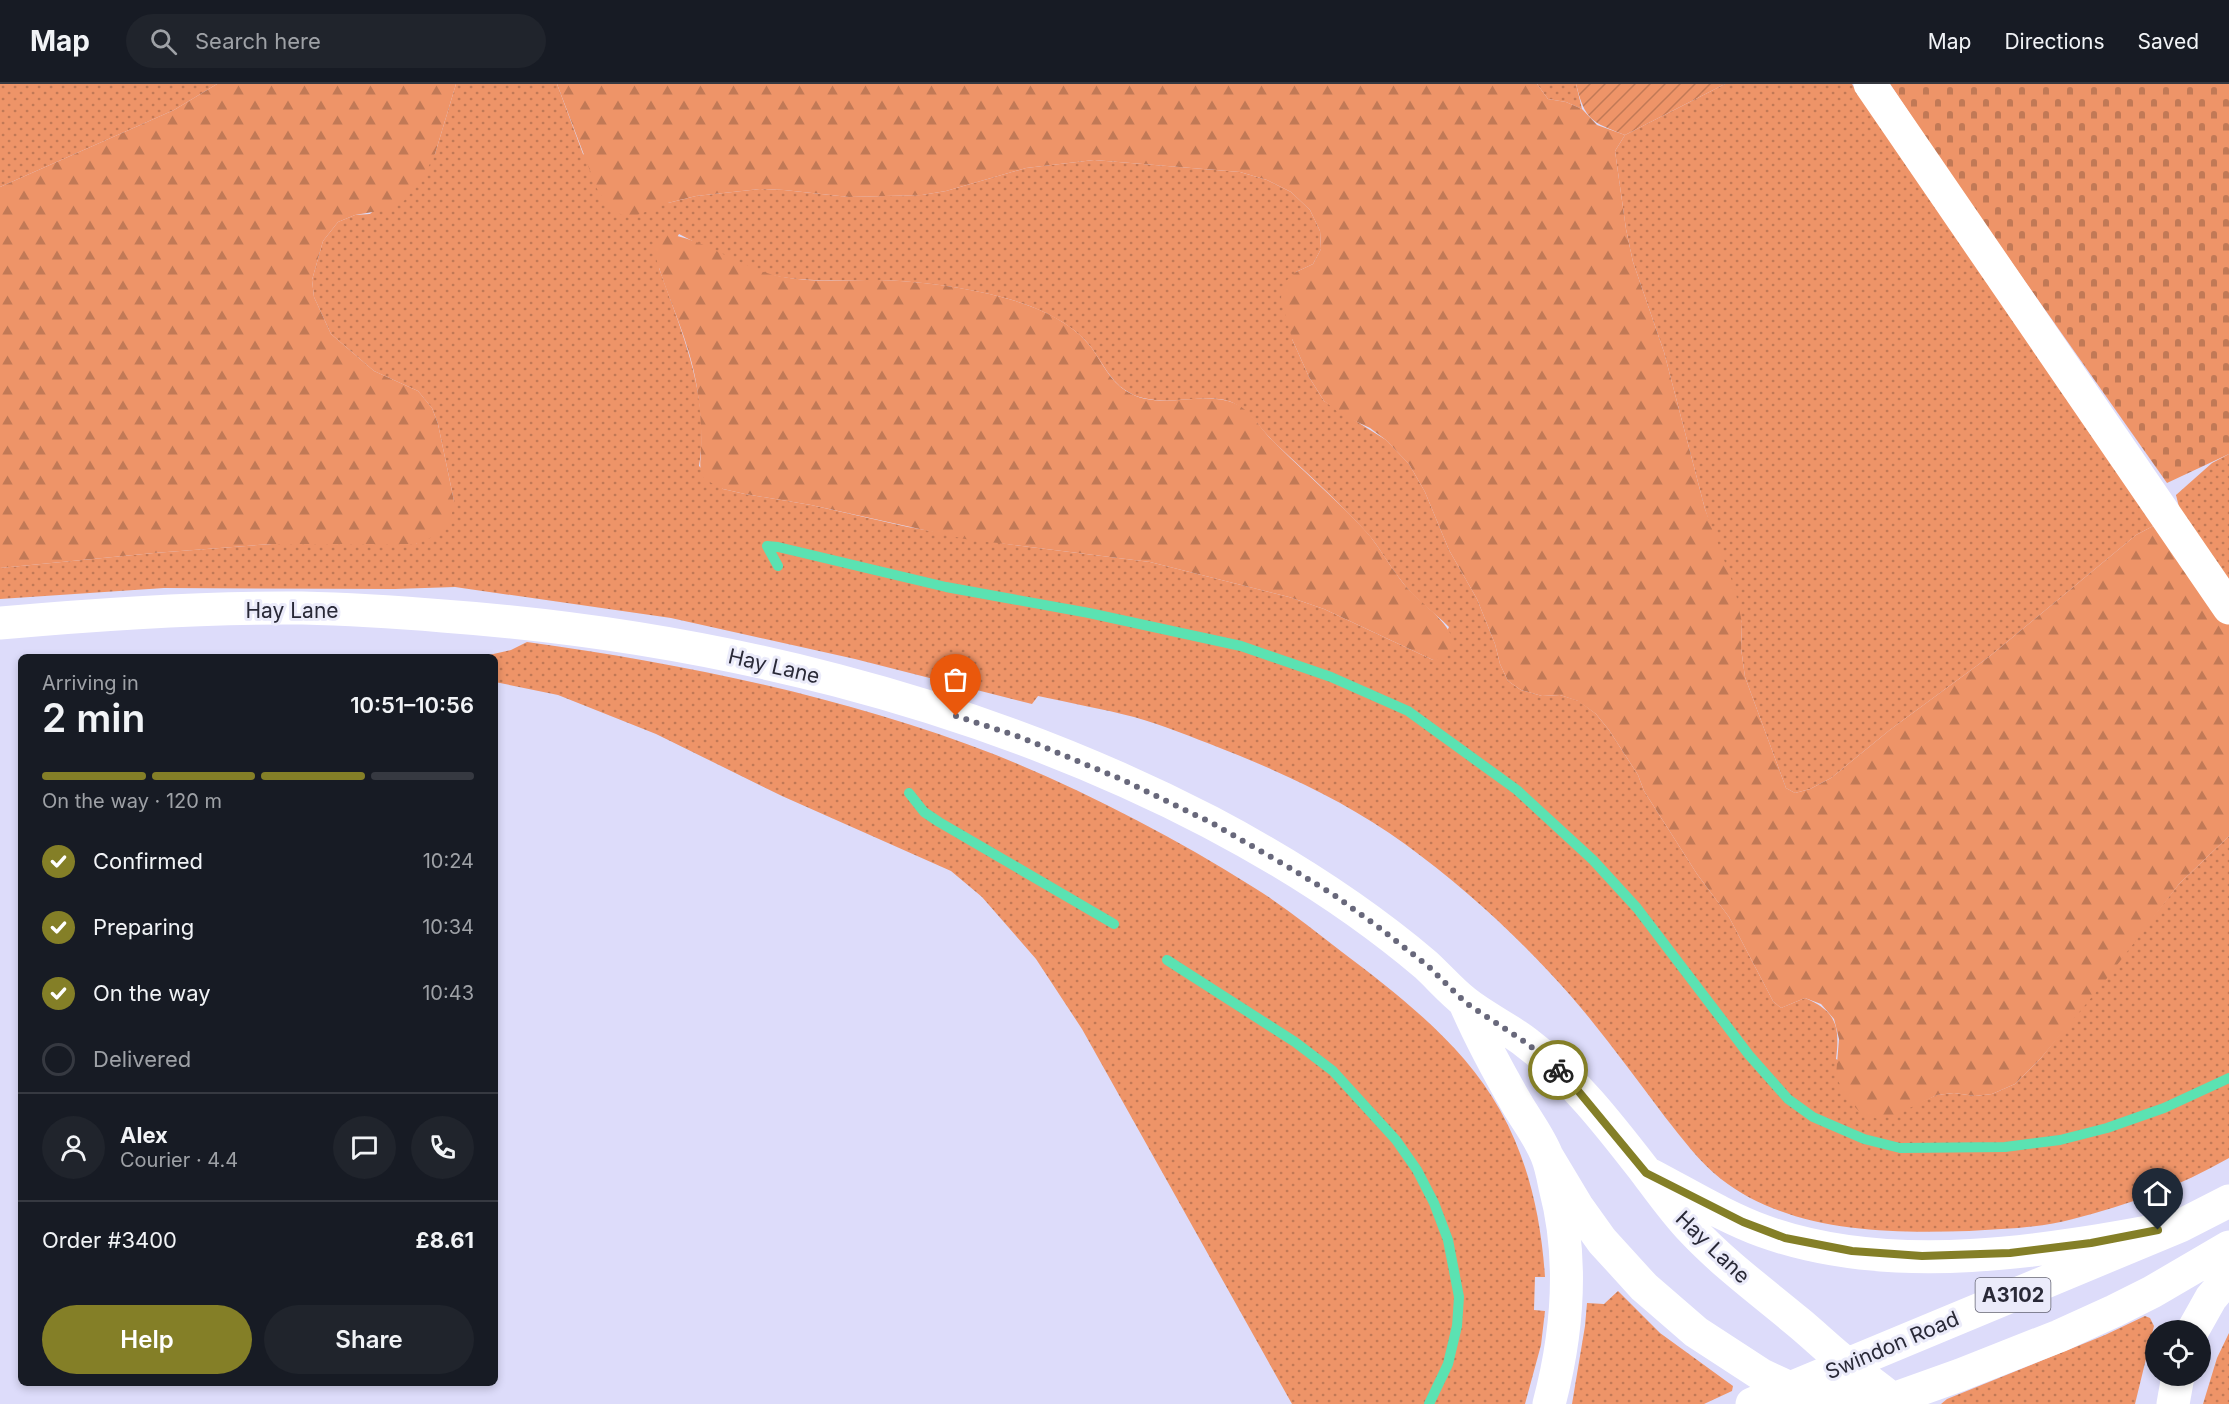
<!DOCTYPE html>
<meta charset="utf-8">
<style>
:root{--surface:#171b24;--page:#20242c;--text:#f1f3f6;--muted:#9ea1a6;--line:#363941;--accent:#847f27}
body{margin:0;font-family:Inter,sans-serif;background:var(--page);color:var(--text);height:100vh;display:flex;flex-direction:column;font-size:22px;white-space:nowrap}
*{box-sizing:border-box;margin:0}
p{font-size:20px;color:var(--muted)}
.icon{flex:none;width:33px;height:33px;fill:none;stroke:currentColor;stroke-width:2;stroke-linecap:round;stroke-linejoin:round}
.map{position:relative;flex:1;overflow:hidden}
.drawer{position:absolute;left:18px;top:570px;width:480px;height:732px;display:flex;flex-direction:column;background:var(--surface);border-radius:9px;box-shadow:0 3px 9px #0003}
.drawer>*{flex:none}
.fabs{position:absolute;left:2145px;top:1236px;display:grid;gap:12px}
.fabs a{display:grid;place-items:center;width:66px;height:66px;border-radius:50%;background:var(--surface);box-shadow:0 3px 9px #0003;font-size:30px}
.pin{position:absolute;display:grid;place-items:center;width:51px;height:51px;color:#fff;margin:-62px -26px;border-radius:50% 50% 50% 0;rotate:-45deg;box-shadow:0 0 6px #0007}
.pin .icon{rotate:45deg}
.courier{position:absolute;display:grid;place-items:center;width:60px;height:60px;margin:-30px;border:4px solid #847f27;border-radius:50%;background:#fff;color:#222;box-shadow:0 2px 8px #0007}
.summary em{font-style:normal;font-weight:600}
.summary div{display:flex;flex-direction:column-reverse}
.summary{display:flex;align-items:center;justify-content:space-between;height:102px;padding:0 24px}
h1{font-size:39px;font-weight:600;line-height:45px}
.bar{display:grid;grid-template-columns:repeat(4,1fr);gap:9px 6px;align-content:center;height:72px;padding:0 24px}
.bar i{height:8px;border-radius:4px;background:var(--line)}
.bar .current{background:var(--accent)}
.bar p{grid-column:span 4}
.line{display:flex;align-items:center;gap:15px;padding:0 24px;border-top:2px solid var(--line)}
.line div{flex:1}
.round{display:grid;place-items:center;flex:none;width:63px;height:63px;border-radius:32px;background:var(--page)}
ol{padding:0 24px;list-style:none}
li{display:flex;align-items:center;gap:18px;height:66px}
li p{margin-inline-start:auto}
li .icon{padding:6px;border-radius:50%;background:var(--accent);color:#fff;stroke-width:4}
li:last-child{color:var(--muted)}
li i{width:33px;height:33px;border:3px solid var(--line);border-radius:50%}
.cta{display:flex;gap:12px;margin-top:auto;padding:12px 24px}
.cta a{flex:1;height:69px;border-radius:36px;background:var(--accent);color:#fff;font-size:24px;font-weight:600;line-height:69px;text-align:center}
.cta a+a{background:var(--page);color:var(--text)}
header{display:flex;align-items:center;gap:36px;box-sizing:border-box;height:84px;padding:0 30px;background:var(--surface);border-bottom:2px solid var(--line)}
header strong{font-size:28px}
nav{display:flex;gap:33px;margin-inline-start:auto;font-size:21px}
.search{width:420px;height:54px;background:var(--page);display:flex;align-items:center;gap:15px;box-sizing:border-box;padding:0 21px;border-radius:33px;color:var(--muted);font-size:22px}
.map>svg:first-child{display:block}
.grass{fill:url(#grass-dots);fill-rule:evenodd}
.forest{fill:url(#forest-firs)}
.cemetery{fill:url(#cemetery-stones)}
.garden{fill:url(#garden-furrows)}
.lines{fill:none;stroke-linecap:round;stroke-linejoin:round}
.stream{stroke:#5be2b2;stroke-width:10}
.minor{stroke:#fff;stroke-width:33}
.major{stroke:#fff;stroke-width:33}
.done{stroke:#68687b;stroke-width:6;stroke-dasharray:0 10.8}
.route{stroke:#847f27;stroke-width:8}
.labels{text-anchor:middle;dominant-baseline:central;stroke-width:6;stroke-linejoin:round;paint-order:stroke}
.shield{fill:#ebebfa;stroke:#636372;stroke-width:1.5}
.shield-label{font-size:20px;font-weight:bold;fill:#292937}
.street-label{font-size:21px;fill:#292937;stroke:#ebebfa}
</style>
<header>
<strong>Map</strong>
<div class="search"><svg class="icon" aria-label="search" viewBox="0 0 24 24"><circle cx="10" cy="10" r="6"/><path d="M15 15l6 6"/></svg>Search here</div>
<nav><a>Map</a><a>Directions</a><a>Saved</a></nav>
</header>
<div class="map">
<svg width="2229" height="1320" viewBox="0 0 2229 1320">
<defs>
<pattern id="grass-dots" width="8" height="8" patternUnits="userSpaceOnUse" patternTransform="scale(1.5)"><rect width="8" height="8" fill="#ee9468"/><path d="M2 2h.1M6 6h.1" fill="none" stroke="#c17956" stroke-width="1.8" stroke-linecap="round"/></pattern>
<pattern id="forest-firs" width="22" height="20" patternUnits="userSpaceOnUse" patternTransform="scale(1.5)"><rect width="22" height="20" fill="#ee9468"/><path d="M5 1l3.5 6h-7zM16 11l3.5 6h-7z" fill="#c17956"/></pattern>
<pattern id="cemetery-stones" width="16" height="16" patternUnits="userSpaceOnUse" patternTransform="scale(1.5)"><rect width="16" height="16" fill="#ee9468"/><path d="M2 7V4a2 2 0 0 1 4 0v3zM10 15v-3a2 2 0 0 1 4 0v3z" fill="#c17956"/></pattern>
<pattern id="garden-furrows" width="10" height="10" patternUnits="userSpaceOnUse" patternTransform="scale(1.5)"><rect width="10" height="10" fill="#ee9468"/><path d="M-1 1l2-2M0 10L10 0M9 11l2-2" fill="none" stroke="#c17956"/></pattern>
</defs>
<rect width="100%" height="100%" fill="#dddcfa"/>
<path class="grass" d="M0,0H217L174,26L0,103Z
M456,0H557L583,70L668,119L696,112L760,105L784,106L849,113L922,111L946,107L1026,84L1094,76L1240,88L1267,96L1291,108L1310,126L1320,147L1321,165L1313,180L1296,188L1292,255L1309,293L1324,317L1386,356L1409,380L1425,408L1449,466L1477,515L1495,560L1500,580L1508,597L1521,606L1542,612L1560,611L1579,617L1596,630L1609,646L1638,691L1644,707L1697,790L1729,833L1773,917L1781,924L1805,914C1837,927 1840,944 1836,975L1918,1019L1937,1011L1954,1009L1975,1012L1992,1010L2015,1000L2041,974L2179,800L2229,752V1074C2180,1102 2128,1121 2073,1135C2040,1144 2003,1145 1969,1147C1886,1150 1789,1148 1721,1095C1699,1078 1682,1054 1665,1033C1634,992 1604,950 1570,911C1523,857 1464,803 1405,760C1349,719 1284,689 1220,664C1192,653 1163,641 1134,633C1103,625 1070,619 1038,612L1032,620L855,575L671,534L455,503L395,505L164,504L0,515V484L154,469L272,460H416L454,417L438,340L432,324L418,307L374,287L331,250L314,213L312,196L323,157L338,138L355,131L370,130L435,70ZM679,150C709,165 747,188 781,193C813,198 845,196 877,196C919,197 964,203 1005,214C1035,222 1072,238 1091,263C1102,278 1110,296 1125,306C1157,329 1211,304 1237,321C1254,332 1262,347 1276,360C1307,389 1339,418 1368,450C1380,464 1388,480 1400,495C1413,514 1433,527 1449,543L1433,576L1324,525L1289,513L1150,478L1007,460L908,443L811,421L745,410L723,405L699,382C711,313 681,247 659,184Z
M1537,0H1576L1582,25L1566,18L1548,15Z
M1725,0H1852L2157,440L2136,451L1990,572L1891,645L1831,694L1810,705L1795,709L1786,704L1745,593L1741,564L1742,539L1705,425L1664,268L1633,178L1626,145L1615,67L1625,51Z
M2229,370V506L2183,439L2176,411L2212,379Z
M527,558C686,580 846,613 996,671C1085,707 1172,752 1253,803C1284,822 1313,846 1342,868C1400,912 1464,961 1500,1026C1529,1078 1541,1134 1545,1193H1535L1534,1226L1545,1227L1541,1261L1525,1320H1292L1082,945L1036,875L982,813L951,787L782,712L656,650L558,611L495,598V573H480L511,566Z
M1618,1207L1660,1249L1733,1302L1732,1307L1704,1320H1572L1585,1242L1587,1219L1604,1220Z
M2145,1232L2150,1234L2154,1242L2135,1320H1941L1947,1315L2105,1251Z
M2229,1249V1320H2203L2217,1274Z"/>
<path class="forest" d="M217,0H456L435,70L422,95L405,116L390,125L355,131L338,138L323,157L312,196L314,213L331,250L374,287L418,307L432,324L438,340L454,417L451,435L439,450L416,460H272L154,469L0,484V103L174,26Z
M557,0H1537L1548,15L1566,18L1582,25L1597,41L1625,51L1615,67L1626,145L1633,178L1664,268L1705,425L1735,505L1742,539L1741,564L1745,593L1786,704L1795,709L1810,705L1831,694L1891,645L1990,572L2136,451L2157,440L2229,538V752L2179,800L2101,902L2041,974L2015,1000L1992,1010L1975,1012L1954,1009L1937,1011L1895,1031L1878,1035L1860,1028L1846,1014L1836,992L1839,955L1834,935L1821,920L1805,914L1781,924L1773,917L1729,833L1697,790L1644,707L1638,691L1609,646L1596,630L1578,617L1560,611L1542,612L1521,606L1508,597L1500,580L1495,560L1477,515L1449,466L1425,408L1409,380L1386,356L1370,344L1342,331L1324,317L1309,293L1292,255L1281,213L1286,197L1296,188L1313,180L1321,165L1320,147L1310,126L1291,108L1267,96L1240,88L1094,76L1026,84L946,107L922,111L849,113L784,106L760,105L696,112L668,119L635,132H625L611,126L597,105Z
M662,150C700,151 739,184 778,192C810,199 845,196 878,196C919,197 965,203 1005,214C1035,222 1071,237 1091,263C1102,278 1110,297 1126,307C1159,328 1201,306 1234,319C1251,326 1259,343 1271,355C1303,388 1339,417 1370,452C1381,466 1389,481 1400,495C1418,520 1443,529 1455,559L1444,573L1433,576L1324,525L1289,513L1150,478L965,455L811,421L745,410L723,405L704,395C698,380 701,380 701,364C702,345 700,323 697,304C690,255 665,211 653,163Z"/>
<path class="cemetery" d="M1890,0H2229V370L2167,399L1960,105Z"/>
<path class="garden" d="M1576,0H1725L1625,51C1591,38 1585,36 1576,0Z"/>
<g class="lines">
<path class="stream" d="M778,482L767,462L778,463L946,503L1089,529L1241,562L1331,593L1408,627L1517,706L1593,776L1637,824L1749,971L1788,1015L1813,1033L1864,1055L1900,1064L2005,1063L2060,1056L2107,1044L2164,1024L2229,994
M909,709L924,728L939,738L1114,840
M1167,876L1295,958L1333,987L1396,1056L1417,1086L1434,1119L1448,1156L1459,1213L1457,1242L1448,1280L1429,1320"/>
<path class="minor" d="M1870,0L2229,524"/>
<path class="major" d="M0,539C101,530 201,523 302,524C349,525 396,528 443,532C706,551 975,616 1210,738C1286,778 1360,825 1426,881C1439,893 1451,907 1465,918C1485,934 1508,944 1528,960C1573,994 1610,1042 1645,1087C1660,1107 1674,1127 1692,1146C1724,1180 1762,1208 1798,1238C1815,1252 1830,1267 1847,1280C1864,1294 1882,1306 1898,1320
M1465,919C1480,954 1498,987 1517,1020C1527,1037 1540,1054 1547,1072C1551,1082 1553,1093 1555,1103C1574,1175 1568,1248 1549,1320
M1547,1072L1577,1122L1602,1157L1644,1203L1696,1248L1762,1291L1790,1304L1835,1313L1893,1315L1960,1291L2059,1252L2114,1227L2152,1208L2229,1163
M1653,1092C1689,1111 1725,1133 1763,1147C1893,1194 2049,1167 2180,1142
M2193,1246L2211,1214L2229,1193
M1752,1320L2180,1142L2229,1117
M2173,1320L2178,1292"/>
</g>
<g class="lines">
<path class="done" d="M956,632L1020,653L1123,696L1212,739L1290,784L1334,811L1377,842L1428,882L1466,919L1528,960L1558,986"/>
<path class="route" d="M1558,986L1570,997L1646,1089L1743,1138L1785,1154L1852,1167L1922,1172L2010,1169L2091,1159L2158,1146"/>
</g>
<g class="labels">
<rect class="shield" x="1975.5" y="1194" width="75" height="34" rx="4.5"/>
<g class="shield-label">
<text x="2013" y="1211">A3102</text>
</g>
<g class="street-label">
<text x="292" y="526">Hay Lane</text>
<text transform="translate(774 582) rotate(13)">Hay Lane</text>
<text transform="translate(1713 1163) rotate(44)">Hay Lane</text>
<text transform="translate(1892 1261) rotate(-23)">Swindon Road</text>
</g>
</g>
</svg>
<div class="fabs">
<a><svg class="icon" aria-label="locate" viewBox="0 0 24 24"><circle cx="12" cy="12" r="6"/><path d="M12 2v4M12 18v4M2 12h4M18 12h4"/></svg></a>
</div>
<div class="pin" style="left:956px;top:632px;background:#ea580c"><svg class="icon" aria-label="bag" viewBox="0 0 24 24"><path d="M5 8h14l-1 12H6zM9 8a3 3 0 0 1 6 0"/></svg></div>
<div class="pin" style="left:2158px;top:1146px;background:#1f2937"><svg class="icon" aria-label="home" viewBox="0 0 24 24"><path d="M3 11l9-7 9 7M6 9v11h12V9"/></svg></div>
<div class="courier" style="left:1558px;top:986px"><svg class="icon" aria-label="bike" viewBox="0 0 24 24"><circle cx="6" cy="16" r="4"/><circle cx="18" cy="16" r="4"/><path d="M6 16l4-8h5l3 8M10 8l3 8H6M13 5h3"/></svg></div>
<section class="drawer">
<div class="summary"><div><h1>2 min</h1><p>Arriving in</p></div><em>10:51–10:56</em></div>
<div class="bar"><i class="current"></i><i class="current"></i><i class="current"></i><i></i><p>On the way · 120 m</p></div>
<ol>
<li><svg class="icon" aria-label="check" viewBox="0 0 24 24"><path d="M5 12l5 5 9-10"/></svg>Confirmed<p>10:24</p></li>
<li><svg class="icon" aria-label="check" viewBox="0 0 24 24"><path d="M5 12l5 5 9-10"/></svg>Preparing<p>10:34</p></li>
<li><svg class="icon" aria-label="check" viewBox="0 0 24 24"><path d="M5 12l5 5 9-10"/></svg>On the way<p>10:43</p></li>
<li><i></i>Delivered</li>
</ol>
<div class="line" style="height:108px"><a class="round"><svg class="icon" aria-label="person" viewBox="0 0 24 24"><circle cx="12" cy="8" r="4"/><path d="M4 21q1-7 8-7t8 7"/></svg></a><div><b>Alex</b><p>Courier · 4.4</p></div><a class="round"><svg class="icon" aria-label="chat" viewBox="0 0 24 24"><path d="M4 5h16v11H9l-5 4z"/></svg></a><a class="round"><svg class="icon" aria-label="phone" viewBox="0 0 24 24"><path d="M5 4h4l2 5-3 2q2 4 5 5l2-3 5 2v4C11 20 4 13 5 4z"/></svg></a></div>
<div class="line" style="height:78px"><div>Order #3400</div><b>£8.61</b></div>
<div class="cta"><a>Help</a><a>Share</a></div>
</section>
</div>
